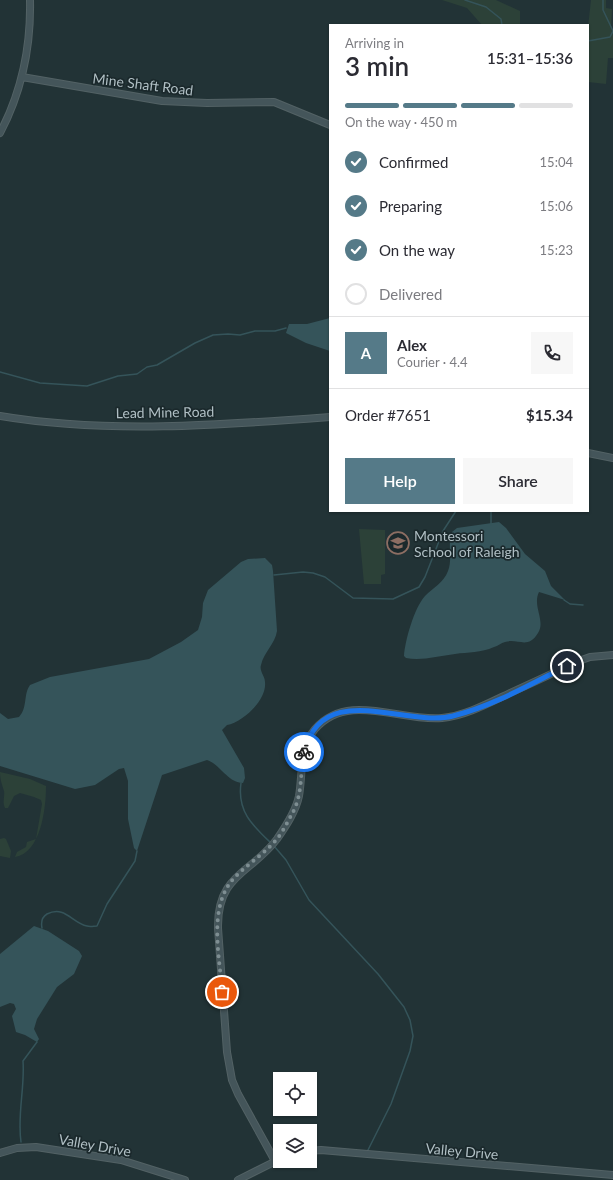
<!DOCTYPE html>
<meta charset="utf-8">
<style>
:root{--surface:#fff;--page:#f7f7f7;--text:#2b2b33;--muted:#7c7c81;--line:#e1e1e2;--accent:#557a88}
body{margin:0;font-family:Lato,sans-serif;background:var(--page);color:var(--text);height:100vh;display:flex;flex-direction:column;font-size:15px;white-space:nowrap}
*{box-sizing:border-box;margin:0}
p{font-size:13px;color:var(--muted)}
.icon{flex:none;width:22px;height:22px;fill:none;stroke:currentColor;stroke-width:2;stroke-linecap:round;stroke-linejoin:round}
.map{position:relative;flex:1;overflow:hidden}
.details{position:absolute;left:329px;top:24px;width:260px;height:488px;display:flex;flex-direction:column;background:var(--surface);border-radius:0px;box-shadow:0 1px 3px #0004}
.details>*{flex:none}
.tools{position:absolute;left:273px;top:1072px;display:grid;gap:8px}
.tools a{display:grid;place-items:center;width:44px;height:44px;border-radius:0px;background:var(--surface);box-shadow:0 1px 3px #0004;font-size:20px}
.pin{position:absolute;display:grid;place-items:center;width:34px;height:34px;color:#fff;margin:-17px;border:2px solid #fff;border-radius:50%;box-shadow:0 1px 4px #0007}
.courier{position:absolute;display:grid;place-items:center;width:40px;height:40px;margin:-20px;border:3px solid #1a73e8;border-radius:50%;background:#fff;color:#222;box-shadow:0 1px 5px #0007}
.headline em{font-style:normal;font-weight:600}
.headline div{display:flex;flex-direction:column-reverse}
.headline{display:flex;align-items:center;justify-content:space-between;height:68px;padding:0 16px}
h1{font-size:26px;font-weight:600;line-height:30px}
.bar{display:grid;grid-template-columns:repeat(4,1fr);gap:6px 4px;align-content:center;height:48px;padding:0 16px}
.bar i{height:5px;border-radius:3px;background:var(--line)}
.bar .on{background:var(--accent)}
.bar p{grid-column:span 4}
.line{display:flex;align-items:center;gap:10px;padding:0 16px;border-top:1px solid var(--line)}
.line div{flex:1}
.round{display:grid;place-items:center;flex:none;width:42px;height:42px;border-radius:0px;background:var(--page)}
ol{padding:0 16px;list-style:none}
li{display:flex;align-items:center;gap:12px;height:44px}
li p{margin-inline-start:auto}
li .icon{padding:4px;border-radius:50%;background:var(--accent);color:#fff;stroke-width:4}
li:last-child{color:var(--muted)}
li i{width:22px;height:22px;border:2px solid var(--line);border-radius:50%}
.cta{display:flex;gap:8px;margin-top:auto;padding:8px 16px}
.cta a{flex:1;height:46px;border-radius:0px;background:var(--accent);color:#fff;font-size:16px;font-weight:600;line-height:46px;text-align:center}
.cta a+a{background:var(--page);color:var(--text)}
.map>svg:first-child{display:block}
.green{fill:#2c4138}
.water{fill:#35545a}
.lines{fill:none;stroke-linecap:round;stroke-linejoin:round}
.stream{stroke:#35545a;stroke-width:1.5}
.secondary-casing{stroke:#536265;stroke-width:8}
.secondary{stroke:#44555a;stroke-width:6}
.done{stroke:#7e8e92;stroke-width:4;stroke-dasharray:0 7.2}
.route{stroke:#1a73e8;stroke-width:5}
.labels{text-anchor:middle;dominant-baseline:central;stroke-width:3.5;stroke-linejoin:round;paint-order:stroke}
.street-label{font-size:14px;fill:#b0bfc4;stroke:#1b292c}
.poi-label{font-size:14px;fill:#b0bfc4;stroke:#1b292c;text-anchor:start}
</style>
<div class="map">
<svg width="613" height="1180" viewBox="0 0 613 1180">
<rect width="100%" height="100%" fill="#223336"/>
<path class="green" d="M442,0H496L520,11V25H482L467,8Z
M591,0H606V8L612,9L611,29L613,30V58H608L606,84L588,82V27Z
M359,529L385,530V574L381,575V584H364Z
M0,772L30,779L46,786C46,808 41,853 15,857L17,852L26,847L27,842L36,839L42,804L41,800L34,797L20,793L14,796L8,808H5C2,802 5,797 4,791C2,784 0,780 0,772Z
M4,838L6,839L11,851L10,858L0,856V839Z"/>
<path class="water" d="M330,318V351L306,343L286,333L289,324H307Z
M499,522L506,528L525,554L545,571L551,586L565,600L539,592C532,606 546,621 538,633C528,650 518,638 505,642C501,643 498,646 494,647C481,653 468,652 455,654C438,656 422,661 406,658L404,656C405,641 414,608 425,596C433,588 444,582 448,571C453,558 447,544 452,532L457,528Z
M265,558L272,565L273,571L277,631C275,644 264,652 261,665C259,671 265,676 265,682C267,700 243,722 227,725L222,730L244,768L245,778L243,783C228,783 220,764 207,760L162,775L137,851L134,848L128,819V781L124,768L119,769L95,785L75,789L0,766V713L8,719L19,717C28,707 23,695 30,685L50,677L149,659L181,642L198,630L202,617L203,603L208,590L241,562L248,559Z
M34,926L48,931L79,951L82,956L74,974L57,987L37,1019L34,1029L39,1039L37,1042L25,1035L16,1032L12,1016L16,1009L14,1004L10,1003L0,1007V954Z"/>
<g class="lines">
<path class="stream" d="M465,0L486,7L501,19L502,25
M588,41L610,37L613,31L603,10V0
M0,372L40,383L87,386L118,376L137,374L147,367L157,365L195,343L213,335L228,334L240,335L255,331H275L286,328
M491,525V511
M274,575L303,572L313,573L325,577L353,598L393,599L419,587L425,577L443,531L456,511
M564,600L570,604L583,605
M241,783C237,811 252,825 271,843
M274,846L286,860L309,900L378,974L404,1007L410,1020L413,1036L410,1051L391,1104L367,1152
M42,928C41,923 42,917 47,914C65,905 72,923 87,926C90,927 94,926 97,926L107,904L135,861L137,851
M21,1142C17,1115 25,1088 23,1061L37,1042"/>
<g class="secondary-casing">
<path id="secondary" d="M22,77L162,101L207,103L274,102L330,125
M0,133C22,91 31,46 30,0
M0,416C106,434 223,425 330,417
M588,453L613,458
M310,1151L321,1150L613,1175
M0,1153L17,1148L36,1147L88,1155L121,1160L185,1180
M275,1161L238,1094L232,1080L227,1052L218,928C217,874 252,873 277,839C286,826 296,811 299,796C303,773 299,748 315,729C348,691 400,722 442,718C465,716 489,703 510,693C532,683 554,673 576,662L590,657L613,655
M238,1180L280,1159"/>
</g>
<use href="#secondary" class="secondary"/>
</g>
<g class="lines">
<path class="done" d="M222,992C220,956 207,906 235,877C248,864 264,854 276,840C283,832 288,821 293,812C303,793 300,771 304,752"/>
<path class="route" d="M304,752C323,678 405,728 453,716C493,706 531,684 567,666"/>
</g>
<defs>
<g id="school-ring" transform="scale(1.15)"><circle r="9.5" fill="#1b292c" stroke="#8d6e63" stroke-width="1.5"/><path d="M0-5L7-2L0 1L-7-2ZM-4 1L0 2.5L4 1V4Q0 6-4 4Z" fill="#8d6e63"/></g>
</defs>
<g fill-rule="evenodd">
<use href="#school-ring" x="398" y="543"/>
</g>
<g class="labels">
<g class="street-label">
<text transform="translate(143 84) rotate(7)">Mine Shaft Road</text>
<text transform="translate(165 412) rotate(-1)">Lead Mine Road</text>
<text transform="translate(95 1145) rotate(10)">Valley Drive</text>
<text transform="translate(462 1151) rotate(5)">Valley Drive</text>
</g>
<g class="poi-label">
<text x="414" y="535">Montessori<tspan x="414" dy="16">School of Raleigh</tspan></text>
</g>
</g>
</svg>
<div class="tools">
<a><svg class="icon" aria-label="locate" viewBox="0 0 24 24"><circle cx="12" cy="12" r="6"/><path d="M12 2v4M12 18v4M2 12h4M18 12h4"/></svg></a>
<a><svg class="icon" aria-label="layers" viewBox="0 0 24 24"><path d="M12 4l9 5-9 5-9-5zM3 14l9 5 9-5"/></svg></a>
</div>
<div class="pin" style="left:222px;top:992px;background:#ea580c"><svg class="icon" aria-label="bag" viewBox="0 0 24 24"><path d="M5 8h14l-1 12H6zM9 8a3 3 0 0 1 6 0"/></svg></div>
<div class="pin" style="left:567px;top:666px;background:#1f2937"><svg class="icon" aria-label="home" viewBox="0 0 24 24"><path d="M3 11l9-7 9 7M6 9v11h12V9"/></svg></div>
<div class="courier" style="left:304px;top:752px"><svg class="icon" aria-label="bike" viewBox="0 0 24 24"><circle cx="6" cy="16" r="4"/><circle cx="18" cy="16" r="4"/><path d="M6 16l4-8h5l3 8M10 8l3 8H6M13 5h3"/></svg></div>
<section class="details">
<div class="headline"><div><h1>3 min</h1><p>Arriving in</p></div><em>15:31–15:36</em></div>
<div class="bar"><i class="on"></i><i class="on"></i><i class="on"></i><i></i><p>On the way · 450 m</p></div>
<ol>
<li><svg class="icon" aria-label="check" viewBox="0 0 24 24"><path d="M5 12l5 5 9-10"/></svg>Confirmed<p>15:04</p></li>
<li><svg class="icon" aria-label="check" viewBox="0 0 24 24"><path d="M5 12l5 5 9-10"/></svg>Preparing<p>15:06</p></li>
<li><svg class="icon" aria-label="check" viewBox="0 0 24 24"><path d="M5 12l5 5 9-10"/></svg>On the way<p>15:23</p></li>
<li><i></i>Delivered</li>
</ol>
<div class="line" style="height:72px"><b class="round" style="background:var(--accent);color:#fff">A</b><div><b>Alex</b><p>Courier · 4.4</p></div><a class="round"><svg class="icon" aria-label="phone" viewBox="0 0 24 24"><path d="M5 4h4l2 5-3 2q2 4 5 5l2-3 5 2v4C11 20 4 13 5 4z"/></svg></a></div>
<div class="line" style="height:52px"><div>Order #7651</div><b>$15.34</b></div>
<div class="cta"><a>Help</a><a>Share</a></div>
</section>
</div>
